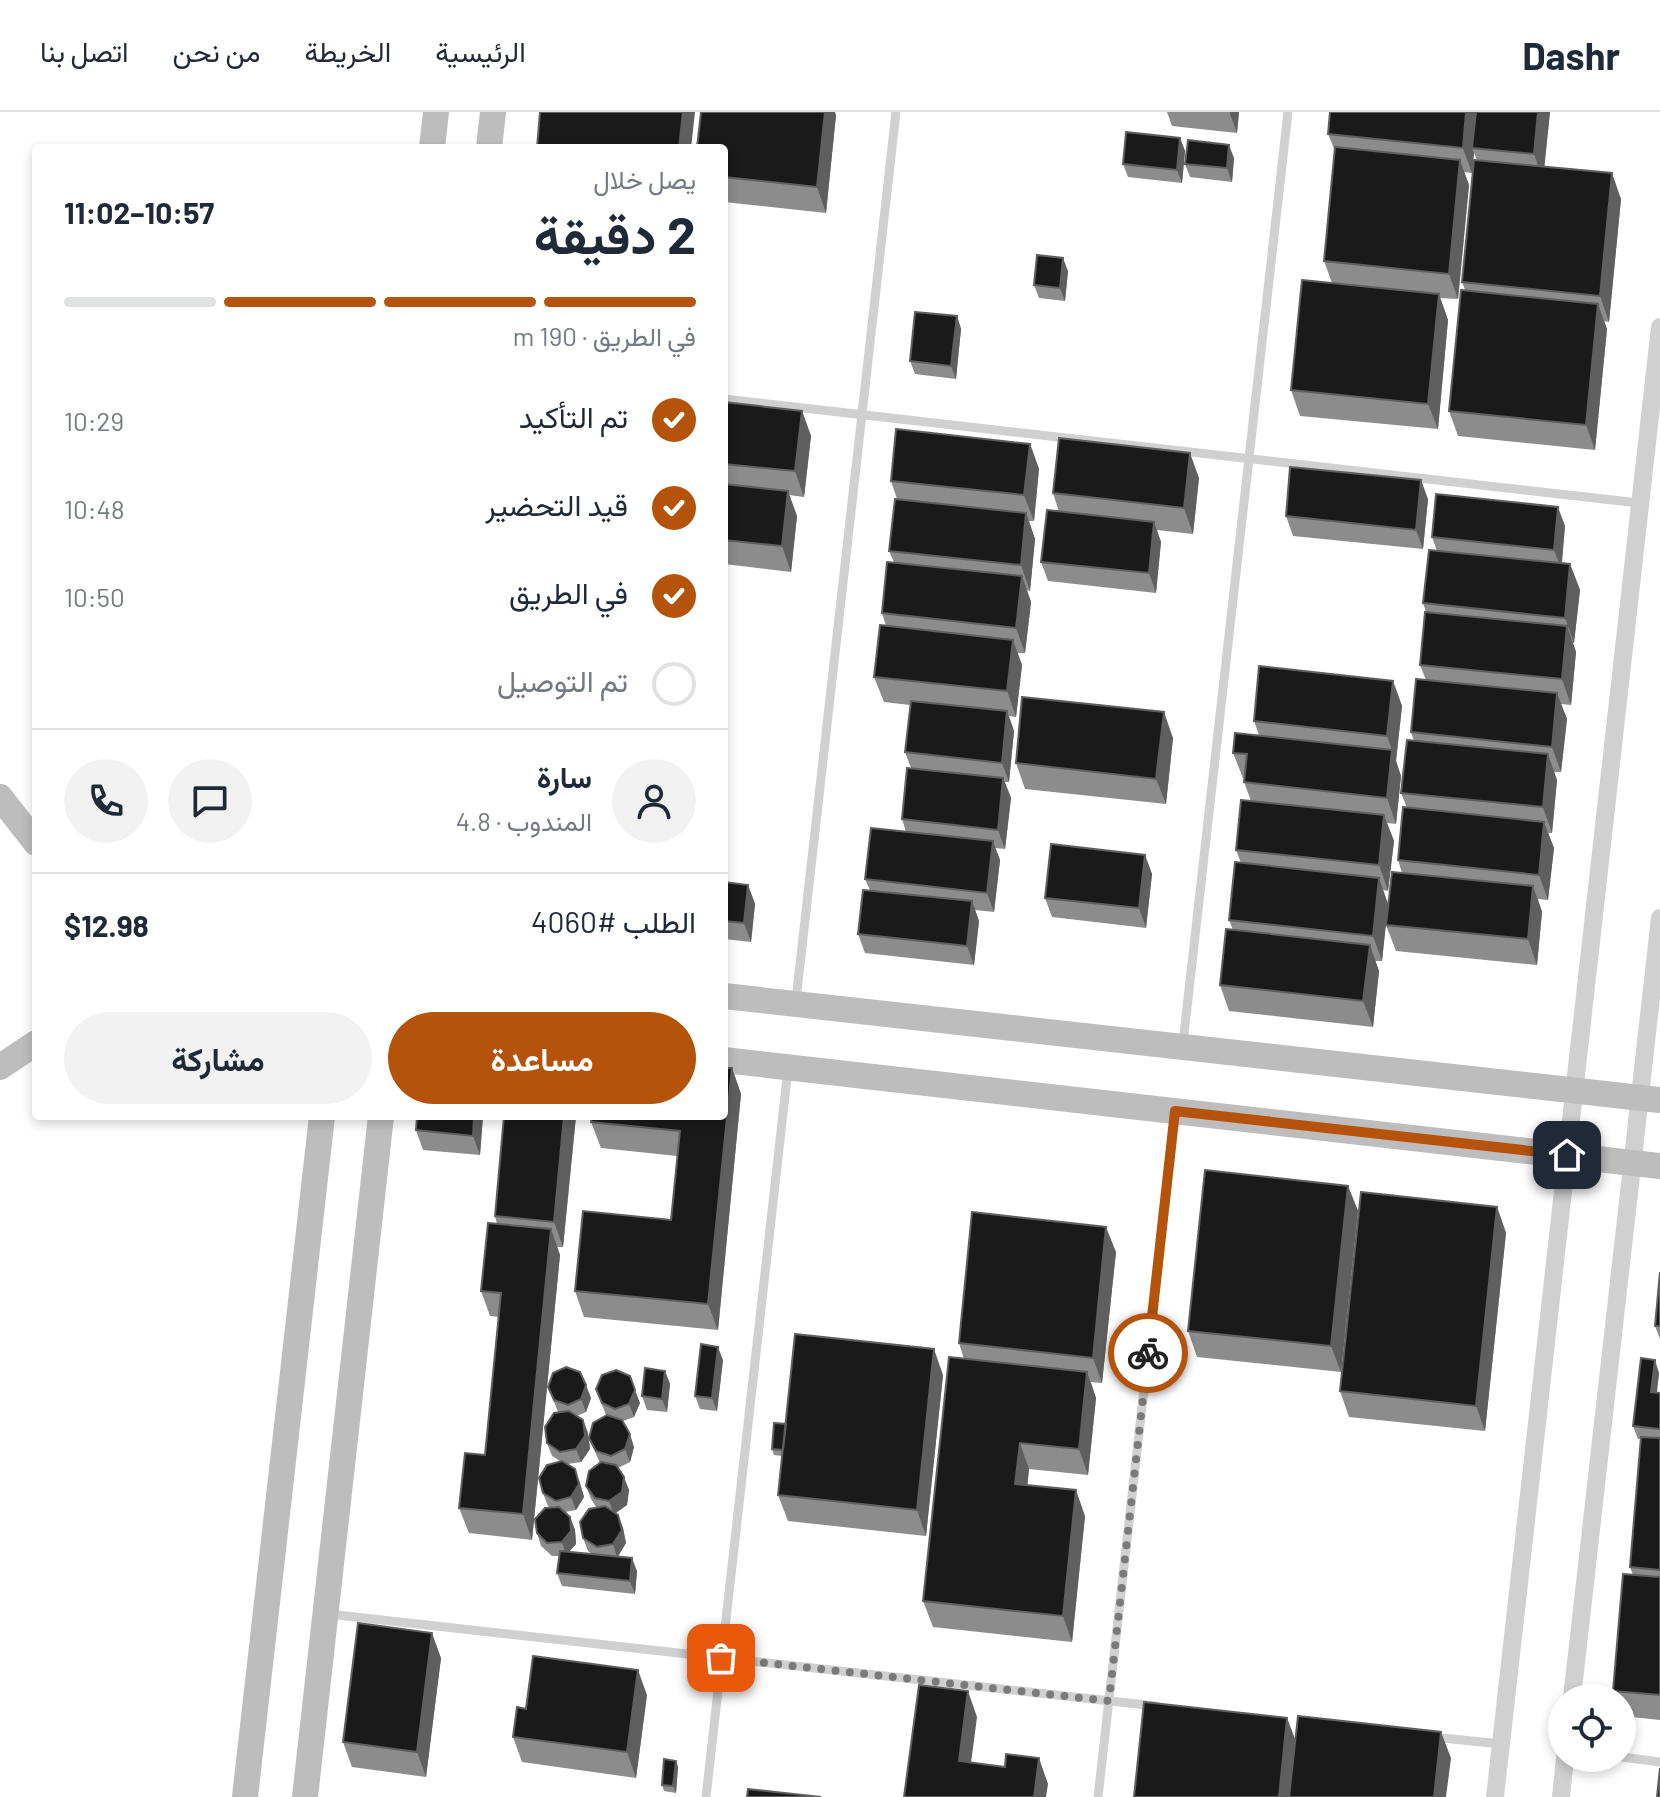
<!DOCTYPE html>
<html lang="ar">
<meta charset="utf-8">
<style>
:root{--surface:#fff;--page:#f2f2f3;--text:#1f2937;--muted:#747a83;--line:#e0e1e3;--accent:#b45309}
body{margin:0;font-family:Barlow,Vazirmatn,sans-serif;background:var(--page);color:var(--text);direction:rtl;height:100vh;display:flex;flex-direction:column;font-size:30px;white-space:nowrap}
*{box-sizing:border-box;margin:0}
p{font-size:26px;color:var(--muted)}
.icon{flex:none;width:44px;height:44px;fill:none;stroke:currentColor;stroke-width:2;stroke-linecap:round;stroke-linejoin:round}
.map{position:relative;flex:1;overflow:hidden;direction:ltr}
.drawer{position:absolute;left:32px;top:32px;width:696px;height:976px;display:flex;flex-direction:column;background:var(--surface);border-radius:8px;box-shadow:0 4px 12px #0003;direction:rtl}
.drawer>*{flex:none}
.controls{position:absolute;left:1548px;top:1572px;display:grid;gap:16px}
.controls a{display:grid;place-items:center;width:88px;height:88px;border-radius:50%;background:var(--surface);box-shadow:0 4px 12px #0003;font-size:40px}
.pin{position:absolute;display:grid;place-items:center;width:68px;height:68px;color:#fff;margin:-34px;border-radius:16px;box-shadow:0 4px 12px #0006}
.courier{position:absolute;display:grid;place-items:center;width:80px;height:80px;margin:-40px;border:6px solid #b45309;border-radius:50%;background:#fff;color:#222;box-shadow:0 2px 10px #0007}
.overview em{font-style:normal;font-weight:700}
.overview div{display:flex;flex-direction:column-reverse}
.overview{display:flex;align-items:center;justify-content:space-between;height:136px;padding:0 32px}
h1{font-size:52px;font-weight:700;line-height:60px}
.bar{display:grid;grid-template-columns:repeat(4,1fr);gap:12px 8px;align-content:center;height:96px;padding:0 32px}
.bar i{height:10px;border-radius:6px;background:var(--line)}
.bar .active{background:var(--accent)}
.bar p{grid-column:span 4}
.line{display:flex;align-items:center;gap:20px;padding:0 32px;border-top:2px solid var(--line)}
.line div{flex:1}
.round{display:grid;place-items:center;flex:none;width:84px;height:84px;border-radius:42px;background:var(--page)}
ol{padding:0 32px;list-style:none}
li{display:flex;align-items:center;gap:24px;height:88px}
li p{margin-inline-start:auto}
li .icon{padding:8px;border-radius:50%;background:var(--accent);color:#fff;stroke-width:4}
li:last-child{color:var(--muted)}
li i{width:44px;height:44px;border:4px solid var(--line);border-radius:50%}
.primary-button{display:flex;gap:16px;margin-top:auto;padding:16px 32px}
.primary-button a{flex:1;height:92px;border-radius:48px;background:var(--accent);color:#fff;font-size:32px;font-weight:700;line-height:92px;text-align:center}
.primary-button a+a{background:var(--page);color:var(--text)}
header{display:flex;align-items:center;gap:48px;box-sizing:border-box;height:112px;padding:0 40px;background:var(--surface);border-bottom:2px solid var(--line)}
header strong{font-size:38px}
nav{display:flex;gap:44px;margin-inline-start:auto;font-size:28px}
.map>svg:first-child{display:block}
.lines{fill:none;stroke-linecap:round;stroke-linejoin:round}
.lane{stroke:#d0d0d0;stroke-width:9}
.street{stroke:#d0d0d0;stroke-width:18}
.secondary{stroke:#bdbdbd;stroke-width:26}
.wall{fill:#8c8c8c}
.shaded-wall{fill:#5f5f5f}
.building{fill:#1a1a1a;stroke:#5f5f5f;stroke-width:2}
.done{stroke:#7a7a7a;stroke-width:8;stroke-dasharray:0 14.4}
.route{stroke:#b45309;stroke-width:10}
</style>
<header>
<strong>Dashr</strong>
<nav><a>الرئيسية</a><a>الخريطة</a><a>من نحن</a><a>اتصل بنا</a></nav>
</header>
<div class="map">
<svg width="1660" height="1685" viewBox="0 0 1660 1685">
<rect width="100%" height="100%" fill="#fff"/>
<g class="lines">
<path class="lane" d="M724,287L1639,391
M796,888L896,0
M1183,931L1288,0
M328,1502L1156,1594
M1433,1625L1501,1632
M1622,1645L1660,1650
M706,1685L788,957
M1098,1685L1175,1002"/>
<path class="street" d="M1572,1586L1660,806
M1495,1685L1660,215
M1561,1685L1565,1646"/>
<path class="secondary" d="M432,36L436,0
M489,36L493,0
M0,685L36,731
M724,884L1660,988
M724,948L1660,1054
M0,955L36,931
M245,1685L322,1004
M305,1685L381,1004"/>
</g>
<path class="wall" d="M1167,0H1239L1237,21L1172,14Z
M1330,0H1550L1544,55L1621,87L1609,210L1604,209L1607,217L1595,338L1458,324L1449,299L1465,178L1462,170L1477,48L1474,41L1472,61L1464,60L1469,73L1458,187L1440,186L1448,208L1438,317L1300,304L1291,278L1332,171L1324,149L1335,39L1328,22Z
M836,3L826,101L724,90V36Z
M1180,26L1185,39L1182,71L1128,65L1123,52Z
M1234,46L1232,70L1190,65L1185,52Z
M1068,159L1065,189L1039,186L1034,173Z
M957,204L961,217L956,267L915,262L910,249Z
M724,290L802,299L811,324L804,385L789,383L797,404L791,460L724,452Z
M1030,332L1039,357L1034,409H1029L1035,427L1030,479L1027,478L1031,490L1025,541H1017L1022,553L1016,605L1009,604L1014,619L1009,670H1005L1011,686L1005,737L995,736L1000,748L994,800L975,798L979,809L974,853L865,841L858,822L870,778L865,767L906,720L902,707L911,656L905,640L910,593L884,590L874,565L886,514L882,501L894,450L889,439L897,387L891,369Z
M1199,366L1193,422L1157,418L1161,430L1156,481L1048,469L1041,450L1059,400L1053,381Z
M1428,387L1423,437L1293,424L1286,404Z
M1565,414L1562,452H1570L1580,478L1574,531H1573L1576,540L1571,593L1561,592L1567,607L1561,660H1554L1557,668L1552,721H1548L1554,736L1548,788L1538,787L1542,800L1537,853L1396,839L1386,813L1402,761L1398,748L1407,696L1401,681L1414,629L1411,620L1426,568L1420,553L1426,500L1423,491L1437,439L1432,425Z
M1393,569L1402,594L1396,649L1401,664L1396,712L1387,711L1394,729L1388,779L1383,778L1388,792L1382,849H1375L1379,859L1373,915L1229,899L1220,873L1233,818L1229,808L1241,751L1236,738L1251,689L1244,670V666H1243L1233,641L1259,623L1254,609Z
M1173,626L1166,692L1025,677L1016,651Z
M1145,743L1152,762L1146,816L1052,805L1045,786Z
M724,770L748,773L755,792L751,830L724,827V832Z
M732,956L741,982L718,1218L584,1205L575,1179L671,1108L677,1044L601,1036L591,1010Z
M417,1004H483L480,1043L423,1038L416,1018Z
M504,1004H576L563,1135H557L560,1143L532,1428L469,1421L459,1396L485,1343L499,1205L490,1204L481,1179L497,1112L495,1104Z
M1348,1074L1358,1099L1341,1260L1197,1245L1188,1219Z
M1497,1095L1506,1121L1485,1319L1349,1305L1340,1279Z
M1116,1140L1102,1271L1091,1270L1096,1286L1088,1363L1029,1357L1027,1373L1085,1404L1072,1530L933,1515L923,1489L964,1247L959,1231Z
M1660,1160V1227L1655,1214Z
M723,1248L717,1299L700,1297L695,1284Z
M665,1259L670,1272L667,1300L647,1298L642,1284Z
M1659,1261L1657,1281H1660V1608L1622,1604V1586H1615L1613,1579L1633,1463L1630,1455L1641,1327H1638L1633,1314Z
M943,1263L926,1424L788,1409L778,1383L782,1344L774,1343L772,1337L786,1312Z
M548,1275L591,1286L586,1300L577,1304L583,1308L588,1321L590,1337L581,1350L568,1352L580,1370L584,1385L576,1398L565,1400L570,1405L575,1418L576,1432L569,1440L592,1442L588,1439L583,1426L596,1395L591,1387L586,1374L600,1351L589,1326L606,1303L596,1277L640,1291L634,1305L623,1309L634,1335L630,1350L618,1356L629,1378L627,1393L616,1401L618,1403L623,1416L626,1431L618,1445L637,1459L635,1482L562,1474L557,1461L559,1444H552L541,1434L537,1421L551,1396L548,1394L543,1381L560,1349L552,1344L547,1331L558,1300Z
M441,1546L426,1665L352,1655L343,1630Z
M647,1583L636,1666L522,1650L513,1625L526,1597Z
M676,1649L678,1655L676,1681L664,1679L662,1673Z"/>
<path class="shaded-wall" d="M683,0H695L691,36H679Z
M825,0H835L836,3L826,101L817,75Z
M1230,0H1239L1237,21L1230,2Z
M1466,0H1478L1472,36L1474,41L1472,61L1463,36Z
M1538,0H1550L1543,68L1534,42Z
M1180,26L1185,39L1182,71L1177,58Z
M1229,33L1234,46L1232,70L1227,56Z
M1460,48L1469,73L1458,187L1449,162Z
M1612,61L1621,87L1609,210L1600,184Z
M1063,146L1068,159L1065,189L1060,176Z
M1439,182L1448,208L1438,317L1428,292Z
M1598,192L1607,217L1595,338L1586,313Z
M957,204L961,217L956,267L951,254Z
M802,299L811,324L804,385L795,359Z
M1030,332L1039,357L1034,409L1024,383Z
M1190,341L1199,366L1193,422L1184,396Z
M1421,368L1428,387L1423,437L1416,418Z
M788,379L797,404L791,460L782,434Z
M1558,395L1565,414L1561,457L1554,438Z
M1026,401L1035,427L1030,479L1021,453Z
M1154,410L1161,430L1156,481L1149,461Z
M1570,452L1580,478L1574,531L1565,506Z
M1022,464L1031,490L1025,541L1016,516Z
M1567,514L1576,540L1571,593L1562,567Z
M1013,528L1022,553L1016,605L1007,579Z
M1393,569L1402,594L1396,649L1401,664L1396,712L1387,686L1392,638L1387,624Z
M1557,581L1567,607L1561,660L1552,635Z
M1007,599L1014,619L1009,670L1002,651Z
M1164,600L1173,626L1166,692L1156,667Z
M1548,642L1557,668L1552,721L1543,695Z
M1003,666L1011,686L1005,737L998,718Z
M1384,703L1394,729L1388,779L1379,753Z
M1544,710L1554,736L1548,788L1539,763Z
M993,729L1000,748L994,800L987,781Z
M1145,743L1152,762L1146,816L1139,796Z
M1379,766L1388,792L1382,849L1373,824Z
M748,773L755,792L751,830L744,811Z
M1533,774L1542,800L1537,853L1528,827Z
M972,789L979,809L974,853L967,834Z
M1370,833L1379,859L1373,915L1363,889Z
M732,956L741,982L718,1218L708,1192Z
M474,1004H483L480,1043L473,1024Z
M564,1004H576L563,1135L554,1110Z
M1348,1074L1358,1099L1341,1260L1331,1234Z
M1497,1095L1506,1121L1485,1319L1476,1294Z
M1106,1115L1116,1140L1102,1271L1093,1246Z
M551,1117L560,1143L532,1428L523,1402Z
M718,1235L723,1248L717,1299L712,1286Z
M934,1237L943,1263L926,1424L917,1398Z
M1655,1248L1659,1261L1655,1293L1651,1280Z
M665,1259L670,1272L667,1300L662,1287Z
M1087,1260L1096,1286L1088,1363L1079,1337Z
M586,1273L591,1286L586,1300L581,1287Z
M635,1278L640,1291L634,1305L629,1292Z
M583,1308L588,1321L590,1337L581,1350L576,1337Z
M630,1322L634,1335L630,1350L625,1337Z
M1020,1331L1029,1357L1025,1398L1015,1372Z
M575,1357L584,1385L576,1398L571,1385Z
M624,1365L629,1378L627,1393L614,1402L609,1389Z
M1076,1378L1085,1404L1072,1530L1063,1504Z
M618,1403L623,1416L626,1431L617,1445L613,1432Z
M570,1405L575,1418L576,1432L566,1443L562,1430Z
M632,1446L637,1459L635,1482L630,1469Z
M432,1521L441,1546L426,1665L417,1640Z
M638,1558L647,1583L636,1666L627,1640Z
M968,1579L977,1605L968,1674L959,1649Z
M1287,1606L1297,1632L1291,1685H1279Z
M1441,1620L1451,1646L1446,1685H1434Z
M1039,1646L1048,1672L1046,1685H1034Z
M676,1649L678,1655L676,1681L673,1674Z"/>
<path class="building" d="M540,0H683L679,36H537Z
M701,0H825L817,75L724,65V36H697Z
M1330,0H1466L1463,36L1328,22Z
M1476,0H1538L1534,42L1472,36Z
M1126,20L1180,26L1177,58L1123,52Z
M1188,28L1229,33L1227,56L1185,52Z
M1335,35L1460,48L1449,162L1324,149Z
M1474,48L1612,61L1600,184L1462,170Z
M1037,143L1063,146L1060,176L1034,173Z
M1302,168L1439,182L1428,292L1291,278Z
M1461,178L1598,192L1586,313L1449,299Z
M915,200L957,204L951,254L910,249Z
M724,290L802,299L795,359L724,352Z
M896,317L1030,332L1024,383L891,369Z
M1059,326L1190,341L1184,396L1053,381Z
M1290,355L1421,368L1416,418L1286,404Z
M724,372L788,379L782,434L724,428Z
M1436,382L1558,395L1554,438L1432,425Z
M895,387L1026,401L1021,453L889,439Z
M1047,398L1154,410L1149,461L1041,450Z
M1429,438L1570,452L1565,506L1423,491Z
M887,450L1022,464L1016,516L882,501Z
M1425,500L1567,514L1562,567L1420,553Z
M880,513L1013,528L1007,579L874,565Z
M1259,554L1393,569L1387,624L1254,609Z
M1416,567L1557,581L1552,635L1411,620Z
M1022,585L1164,600L1156,667L1016,651Z
M911,589L1007,599L1002,651L905,640Z
M1235,621L1392,638L1387,686L1244,670L1247,642L1233,641Z
M1407,628L1548,642L1543,695L1401,681Z
M907,656L1003,666L998,718L902,707Z
M1241,688L1384,703L1379,753L1236,738Z
M1403,695L1544,710L1539,763L1398,748Z
M871,716L993,729L987,781L865,767Z
M1051,732L1145,743L1139,796L1045,786Z
M1235,750L1379,766L1373,824L1229,808Z
M1392,760L1533,774L1528,827L1386,813Z
M724,770L748,773L744,811L724,809Z
M863,778L972,789L967,834L858,822Z
M1226,817L1370,833L1363,889L1220,873Z
M724,956H732L708,1192L575,1179L583,1099L671,1108L680,1019L591,1010L592,1004H724Z
M417,1004H474L473,1024L416,1018Z
M504,1004H564L554,1110L495,1104Z
M1205,1058L1348,1074L1331,1234L1188,1219Z
M1361,1080L1497,1095L1476,1294L1340,1279Z
M972,1100L1106,1115L1093,1246L959,1231Z
M488,1111L551,1117L523,1402L459,1396L465,1341L485,1343L501,1181L481,1179Z
M1660,1160V1214H1655Z
M795,1222L934,1237L917,1398L778,1383Z
M701,1232L718,1235L712,1286L695,1284Z
M949,1245L1087,1260L1079,1337L1020,1331L1015,1372L1076,1378L1063,1504L923,1489Z
M1641,1246L1655,1248L1651,1280L1660,1281V1317L1633,1314Z
M566,1255L580,1260L586,1273L581,1287L568,1293L554,1288L548,1275L553,1261Z
M645,1256L665,1259L662,1287L642,1284Z
M616,1258L630,1264L635,1278L629,1292L615,1297L602,1291L596,1277L602,1263Z
M569,1299L583,1308L585,1324L576,1337L560,1340L547,1331L545,1315L554,1301Z
M607,1303L622,1308L630,1322L625,1337L611,1344L596,1339L589,1326L593,1311Z
M774,1311L786,1312L783,1338L772,1337Z
M1641,1325L1660,1326V1458L1630,1455Z
M562,1349L575,1357L579,1372L571,1385L556,1389L543,1381L539,1366L547,1353Z
M601,1350L616,1353L624,1365L622,1380L609,1389L595,1386L586,1374L589,1359Z
M605,1394L618,1403L622,1418L613,1432L597,1435L583,1426L580,1410L589,1397Z
M559,1395L570,1405L571,1419L562,1430L547,1431L537,1421L535,1407L545,1396Z
M560,1439L632,1446L630,1469L557,1461Z
M1623,1462L1660,1465V1583L1613,1579Z
M358,1511L432,1521L417,1640L343,1630Z
M533,1544L638,1558L627,1640L513,1625L517,1595L526,1597Z
M919,1573L968,1579L959,1649L1005,1655L1006,1642L1039,1646L1034,1685H904Z
M1144,1590L1287,1606L1279,1685H1134Z
M1298,1604L1441,1620L1434,1685H1289Z
M664,1647L676,1649L673,1674L662,1673Z
M1660,1656V1685H1657Z
M748,1677L821,1685H747Z"/>
<g class="lines">
<path class="done" d="M721,1546L1109,1589L1148,1241"/>
<path class="route" d="M1148,1241L1175,999L1567,1043"/>
</g>
</svg>
<div class="controls">
<a><svg class="icon" aria-label="locate" viewBox="0 0 24 24"><circle cx="12" cy="12" r="6"/><path d="M12 2v4M12 18v4M2 12h4M18 12h4"/></svg></a>
</div>
<div class="pin" style="left:721px;top:1546px;background:#ea580c"><svg class="icon" aria-label="bag" viewBox="0 0 24 24"><path d="M5 8h14l-1 12H6zM9 8a3 3 0 0 1 6 0"/></svg></div>
<div class="pin" style="left:1567px;top:1043px;background:#1f2937"><svg class="icon" aria-label="home" viewBox="0 0 24 24"><path d="M3 11l9-7 9 7M6 9v11h12V9"/></svg></div>
<div class="courier" style="left:1148px;top:1241px"><svg class="icon" aria-label="bike" viewBox="0 0 24 24"><circle cx="6" cy="16" r="4"/><circle cx="18" cy="16" r="4"/><path d="M6 16l4-8h5l3 8M10 8l3 8H6M13 5h3"/></svg></div>
<section class="drawer">
<div class="overview"><div><h1>2 دقيقة</h1><p>يصل خلال</p></div><em>10:57–11:02</em></div>
<div class="bar"><i class="active"></i><i class="active"></i><i class="active"></i><i></i><p>في الطريق · 190 m</p></div>
<ol>
<li><svg class="icon" aria-label="check" viewBox="0 0 24 24"><path d="M5 12l5 5 9-10"/></svg>تم التأكيد<p>10:29</p></li>
<li><svg class="icon" aria-label="check" viewBox="0 0 24 24"><path d="M5 12l5 5 9-10"/></svg>قيد التحضير<p>10:48</p></li>
<li><svg class="icon" aria-label="check" viewBox="0 0 24 24"><path d="M5 12l5 5 9-10"/></svg>في الطريق<p>10:50</p></li>
<li><i></i>تم التوصيل</li>
</ol>
<div class="line" style="height:144px"><a class="round"><svg class="icon" aria-label="person" viewBox="0 0 24 24"><circle cx="12" cy="8" r="4"/><path d="M4 21q1-7 8-7t8 7"/></svg></a><div><b>سارة</b><p>المندوب · 4.8</p></div><a class="round"><svg class="icon" aria-label="chat" viewBox="0 0 24 24"><path d="M4 5h16v11H9l-5 4z"/></svg></a><a class="round"><svg class="icon" aria-label="phone" viewBox="0 0 24 24"><path d="M5 4h4l2 5-3 2q2 4 5 5l2-3 5 2v4C11 20 4 13 5 4z"/></svg></a></div>
<div class="line" style="height:104px"><div>الطلب #4060</div><b>$12.98</b></div>
<div class="primary-button"><a>مساعدة</a><a>مشاركة</a></div>
</section>
</div>
